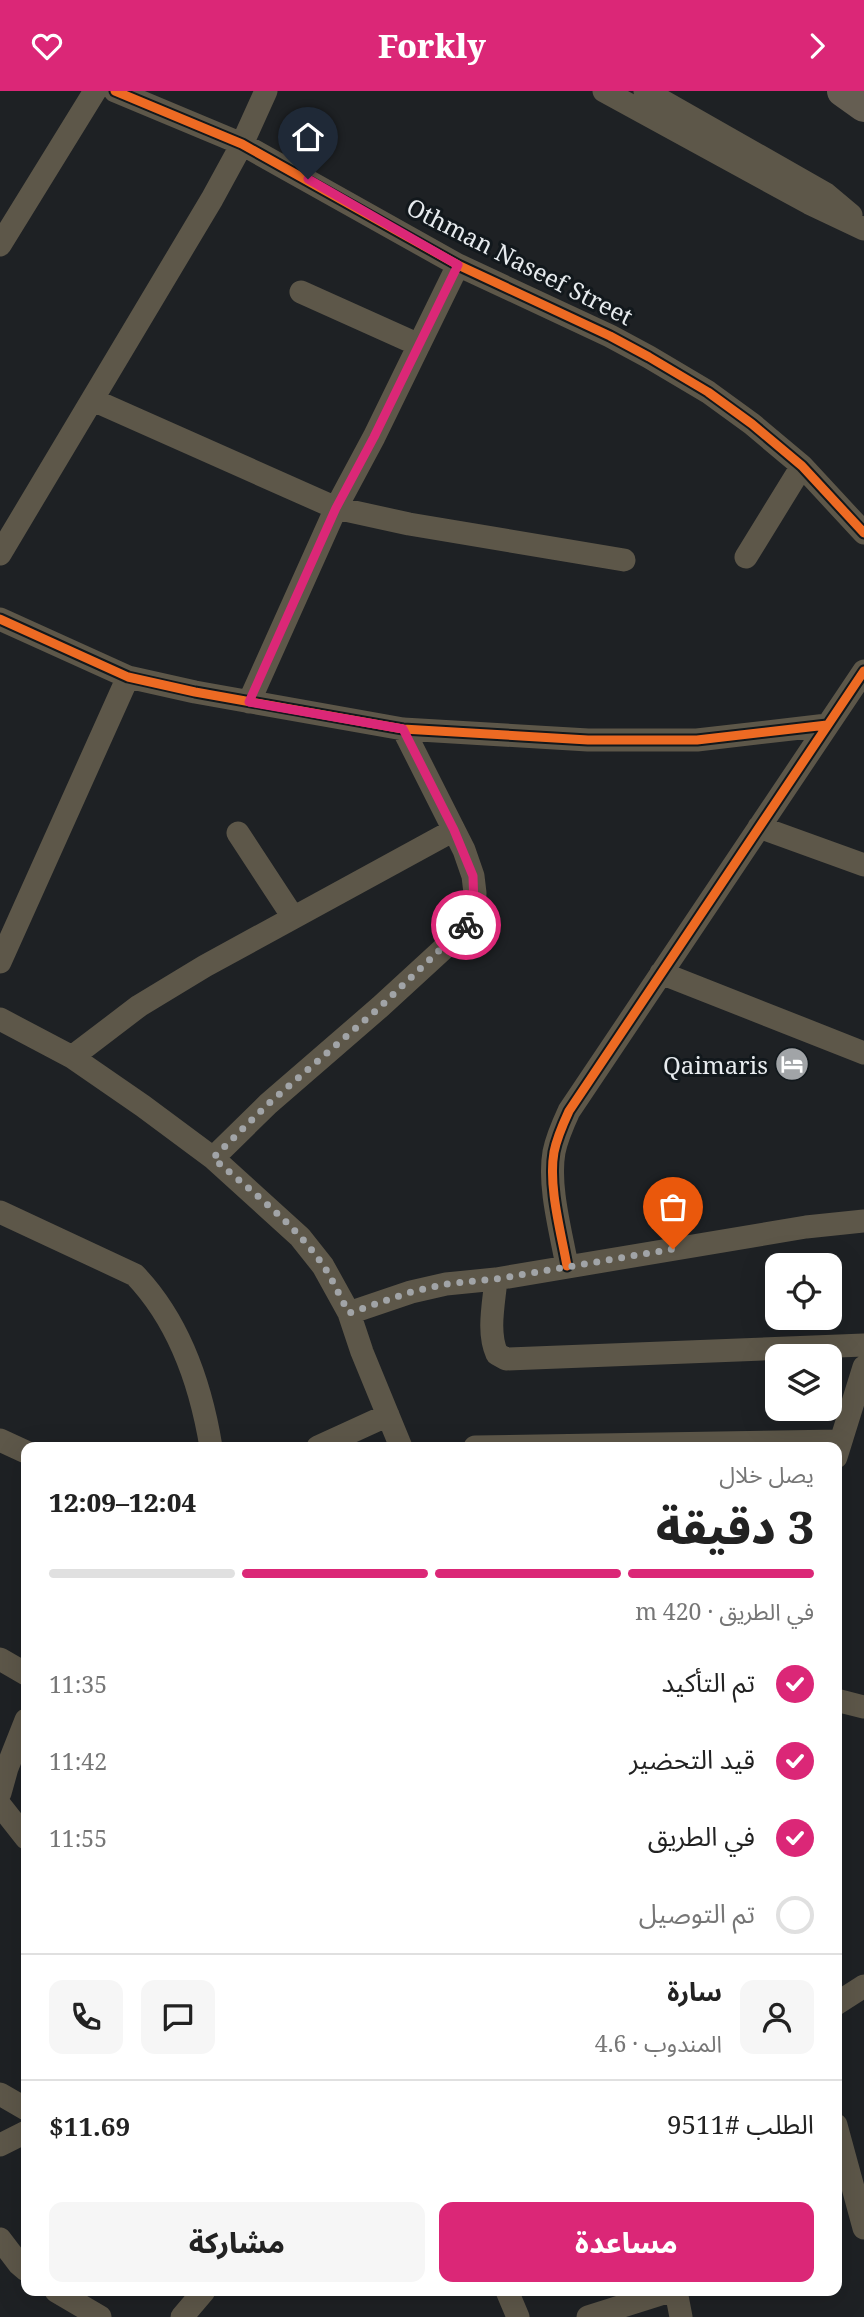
<!DOCTYPE html>
<html lang="ar">
<meta charset="utf-8">
<style>
:root{--surface:#fff;--page:#f6f6f6;--text:#222;--muted:#767676;--line:#e0e0e0;--accent:#db2777}
body{margin:0;font-family:"Noto Serif","Noto Sans Arabic",serif;background:var(--page);color:var(--text);direction:rtl;height:100vh;display:flex;flex-direction:column;font-size:26px;white-space:nowrap}
*{box-sizing:border-box;margin:0}
p{font-size:23px;color:var(--muted)}
.icon{flex:none;width:38px;height:38px;fill:none;stroke:currentColor;stroke-width:2;stroke-linecap:round;stroke-linejoin:round}
.map{position:relative;flex:1;overflow:hidden;direction:ltr}
.drawer{position:absolute;left:21px;top:1351px;width:821px;height:854px;display:flex;flex-direction:column;background:var(--surface);border-radius:14px;box-shadow:0 7px 28px #0002;direction:rtl}
.drawer>*{flex:none}
.fabs{position:absolute;left:765px;top:1162px;display:grid;gap:14px}
.fabs a{display:grid;place-items:center;width:77px;height:77px;border-radius:14px;background:var(--surface);box-shadow:0 7px 28px #0002;font-size:35px}
.pin{position:absolute;display:grid;place-items:center;width:60px;height:60px;color:#fff;margin:-72px -30px;border-radius:50% 50% 50% 0;rotate:-45deg;box-shadow:0 0 7px #0007}
.pin .icon{rotate:45deg}
.courier{position:absolute;display:grid;place-items:center;width:70px;height:70px;margin:-35px;border:5px solid #db2777;border-radius:50%;background:#fff;color:#222;box-shadow:0 2px 9px #0007}
.head em{font-style:normal;font-weight:800}
.head div{display:flex;flex-direction:column-reverse}
.head{display:flex;align-items:center;justify-content:space-between;height:119px;padding:0 28px}
h1{font-size:46px;font-weight:800;line-height:52px}
.bar{display:grid;grid-template-columns:repeat(4,1fr);gap:10px 7px;align-content:center;height:84px;padding:0 28px}
.bar i{height:9px;border-radius:5px;background:var(--line)}
.bar .on{background:var(--accent)}
.bar p{grid-column:span 4}
.line{display:flex;align-items:center;gap:18px;padding:0 28px;border-top:2px solid var(--line)}
.line div{flex:1}
.round{display:grid;place-items:center;flex:none;width:74px;height:74px;border-radius:14px;background:var(--page)}
ol{padding:0 28px;list-style:none}
li{display:flex;align-items:center;gap:21px;height:77px}
li p{margin-inline-start:auto}
li .icon{padding:7px;border-radius:50%;background:var(--accent);color:#fff;stroke-width:4}
li:last-child{color:var(--muted)}
li i{width:38px;height:38px;border:4px solid var(--line);border-radius:50%}
.cta{display:flex;gap:14px;margin-top:auto;padding:14px 28px}
.cta a{flex:1;height:80px;border-radius:14px;background:var(--accent);color:#fff;font-size:28px;font-weight:800;line-height:80px;text-align:center}
.cta a+a{background:var(--page);color:var(--text)}
header{display:flex;justify-content:space-between;align-items:center;height:91px;padding:0 28px;background:var(--accent);color:#fff;font-size:32px;font-weight:800}
.map>svg:first-child{display:block}
.lines{fill:none;stroke-linecap:round;stroke-linejoin:round}
.minor{stroke:#5d5749;stroke-width:23}
.highway{stroke:#655e52;stroke-width:32}
.cycleway-casing{stroke:#12181c;stroke-width:13}
.cycleway{stroke:#ed6a23;stroke-width:9}
.done{stroke:#a1a4a7;stroke-width:7;stroke-dasharray:0 12.6}
.route{stroke:#db2777;stroke-width:9}
.labels{text-anchor:middle;dominant-baseline:central;stroke-width:6;stroke-linejoin:round;paint-order:stroke}
.street-label{font-size:24px;fill:#e7ebee;stroke:#12181c}
.poi-label{font-size:24px;fill:#e7ebee;stroke:#12181c;text-anchor:end}
</style>
<header><svg class="icon" aria-label="forward" viewBox="0 0 24 24"><path d="M9 5l7 7-7 7"/></svg>Forkly<svg class="icon" aria-label="heart" viewBox="0 0 24 24"><path d="M12 20l-8-8c-3-5 5-10 8-4 3-6 11-1 8 4z"/></svg></header>
<div class="map">
<svg width="864" height="2226" viewBox="0 0 864 2226">
<rect width="100%" height="100%" fill="#1e2124"/>
<g class="lines">
<path class="minor" d="M115,0L242,53L458,174L610,245L649,266L708,301L752,333L802,375L864,442
M604,0L809,112L864,138
M645,0L826,103L851,124
M0,154L95,0
M301,201L419,254
M93,309L336,417L409,433L624,469
M0,463L212,108L242,53L266,0
M746,466L802,375
M0,528L128,586L195,601L403,638L588,649H697L827,634
M249,611L336,417L374,346L458,174
M759,736L864,774
M238,742L293,826
M0,871L128,586
M661,882L864,962
M0,928L72,966L143,1015L213,1067L300,1146L323,1175L349,1222L362,1261L401,1356
M72,966L139,915L205,875L454,739
M213,1067L268,1013L380,916L441,860L463,839L470,829L474,816L475,802L473,785L464,759L403,638
M0,1121L135,1184C179,1230 201,1295 211,1356
M567,1175C561,1141 548,1095 554,1061C557,1046 563,1033 569,1020L864,580
M496,1188C494,1212 487,1241 497,1263L506,1268L864,1254
M349,1222L411,1201L446,1193L496,1188L806,1136L864,1130
M0,1349L26,1361
M318,1356L388,1324
M475,1356L841,1350
M836,1366L864,1276
M0,1568L26,1583
M836,1609L864,1616
M0,1702L7,1677L26,1629
M0,1714L26,1747
M836,1913L864,1895
M0,2003L26,2018
M836,2034L864,2137
M0,2054L26,2041
M0,2148L19,2173L26,2179
M56,2200L100,2226
M507,2200L518,2226
M676,2200L681,2226
M182,2226L204,2200
M588,2226L670,2200"/>
<path class="highway" d="M843,0L864,15"/>
<g class="cycleway-casing">
<path id="cycleway" d="M115,0L242,53L458,174L610,245L649,266L708,301L752,333L802,375L864,442
M0,528L128,586L195,601L403,638L588,649H697L827,634
M567,1175C561,1141 548,1095 554,1061C557,1046 563,1033 569,1020L864,580"/>
</g>
<use href="#cycleway" class="cycleway"/>
</g>
<g class="lines">
<path class="done" d="M466,834L380,916L268,1013L213,1067C251,1100 294,1132 323,1174C333,1189 340,1206 349,1222L411,1201L446,1193L496,1188L673,1158"/>
<path class="route" d="M308,88L458,174L374,346L336,417L249,611L403,638L454,739L473,785L474,816L466,834"/>
</g>
<defs>
<g id="hotel-disc" transform="scale(1.75)"><circle r="9.5" fill="#a1a4a7" stroke="#12181c"/><path d="M-6-4.5h1.5V1H6V5H4.5V3h-9V5H-6ZM-4 0a1.8 1.8 0 1 1 3.6 0ZM.5 0V-2.5h3Q6-2.5 6 0Z" fill="#fff"/></g>
</defs>
<g fill-rule="evenodd">
<use href="#hotel-disc" x="792" y="973"/>
</g>
<g class="labels">
<g class="street-label">
<text transform="translate(520 170) rotate(27)">Othman Naseef Street</text>
</g>
<g class="poi-label">
<text x="768" y="973">Qaimaris</text>
</g>
</g>
</svg>
<div class="fabs">
<a><svg class="icon" aria-label="locate" viewBox="0 0 24 24"><circle cx="12" cy="12" r="6"/><path d="M12 2v4M12 18v4M2 12h4M18 12h4"/></svg></a>
<a><svg class="icon" aria-label="layers" viewBox="0 0 24 24"><path d="M12 4l9 5-9 5-9-5zM3 14l9 5 9-5"/></svg></a>
</div>
<div class="pin" style="left:673px;top:1158px;background:#ea580c"><svg class="icon" aria-label="bag" viewBox="0 0 24 24"><path d="M5 8h14l-1 12H6zM9 8a3 3 0 0 1 6 0"/></svg></div>
<div class="pin" style="left:308px;top:88px;background:#1f2937"><svg class="icon" aria-label="home" viewBox="0 0 24 24"><path d="M3 11l9-7 9 7M6 9v11h12V9"/></svg></div>
<div class="courier" style="left:466px;top:834px"><svg class="icon" aria-label="bike" viewBox="0 0 24 24"><circle cx="6" cy="16" r="4"/><circle cx="18" cy="16" r="4"/><path d="M6 16l4-8h5l3 8M10 8l3 8H6M13 5h3"/></svg></div>
<section class="drawer">
<div class="head"><div><h1>3 دقيقة</h1><p>يصل خلال</p></div><em>12:04–12:09</em></div>
<div class="bar"><i class="on"></i><i class="on"></i><i class="on"></i><i></i><p>في الطريق · 420 m</p></div>
<ol>
<li><svg class="icon" aria-label="check" viewBox="0 0 24 24"><path d="M5 12l5 5 9-10"/></svg>تم التأكيد<p>11:35</p></li>
<li><svg class="icon" aria-label="check" viewBox="0 0 24 24"><path d="M5 12l5 5 9-10"/></svg>قيد التحضير<p>11:42</p></li>
<li><svg class="icon" aria-label="check" viewBox="0 0 24 24"><path d="M5 12l5 5 9-10"/></svg>في الطريق<p>11:55</p></li>
<li><i></i>تم التوصيل</li>
</ol>
<div class="line" style="height:126px"><a class="round"><svg class="icon" aria-label="person" viewBox="0 0 24 24"><circle cx="12" cy="8" r="4"/><path d="M4 21q1-7 8-7t8 7"/></svg></a><div><b>سارة</b><p>المندوب · 4.6</p></div><a class="round"><svg class="icon" aria-label="chat" viewBox="0 0 24 24"><path d="M4 5h16v11H9l-5 4z"/></svg></a><a class="round"><svg class="icon" aria-label="phone" viewBox="0 0 24 24"><path d="M5 4h4l2 5-3 2q2 4 5 5l2-3 5 2v4C11 20 4 13 5 4z"/></svg></a></div>
<div class="line" style="height:91px"><div>الطلب #9511</div><b>$11.69</b></div>
<div class="cta"><a>مساعدة</a><a>مشاركة</a></div>
</section>
</div>
